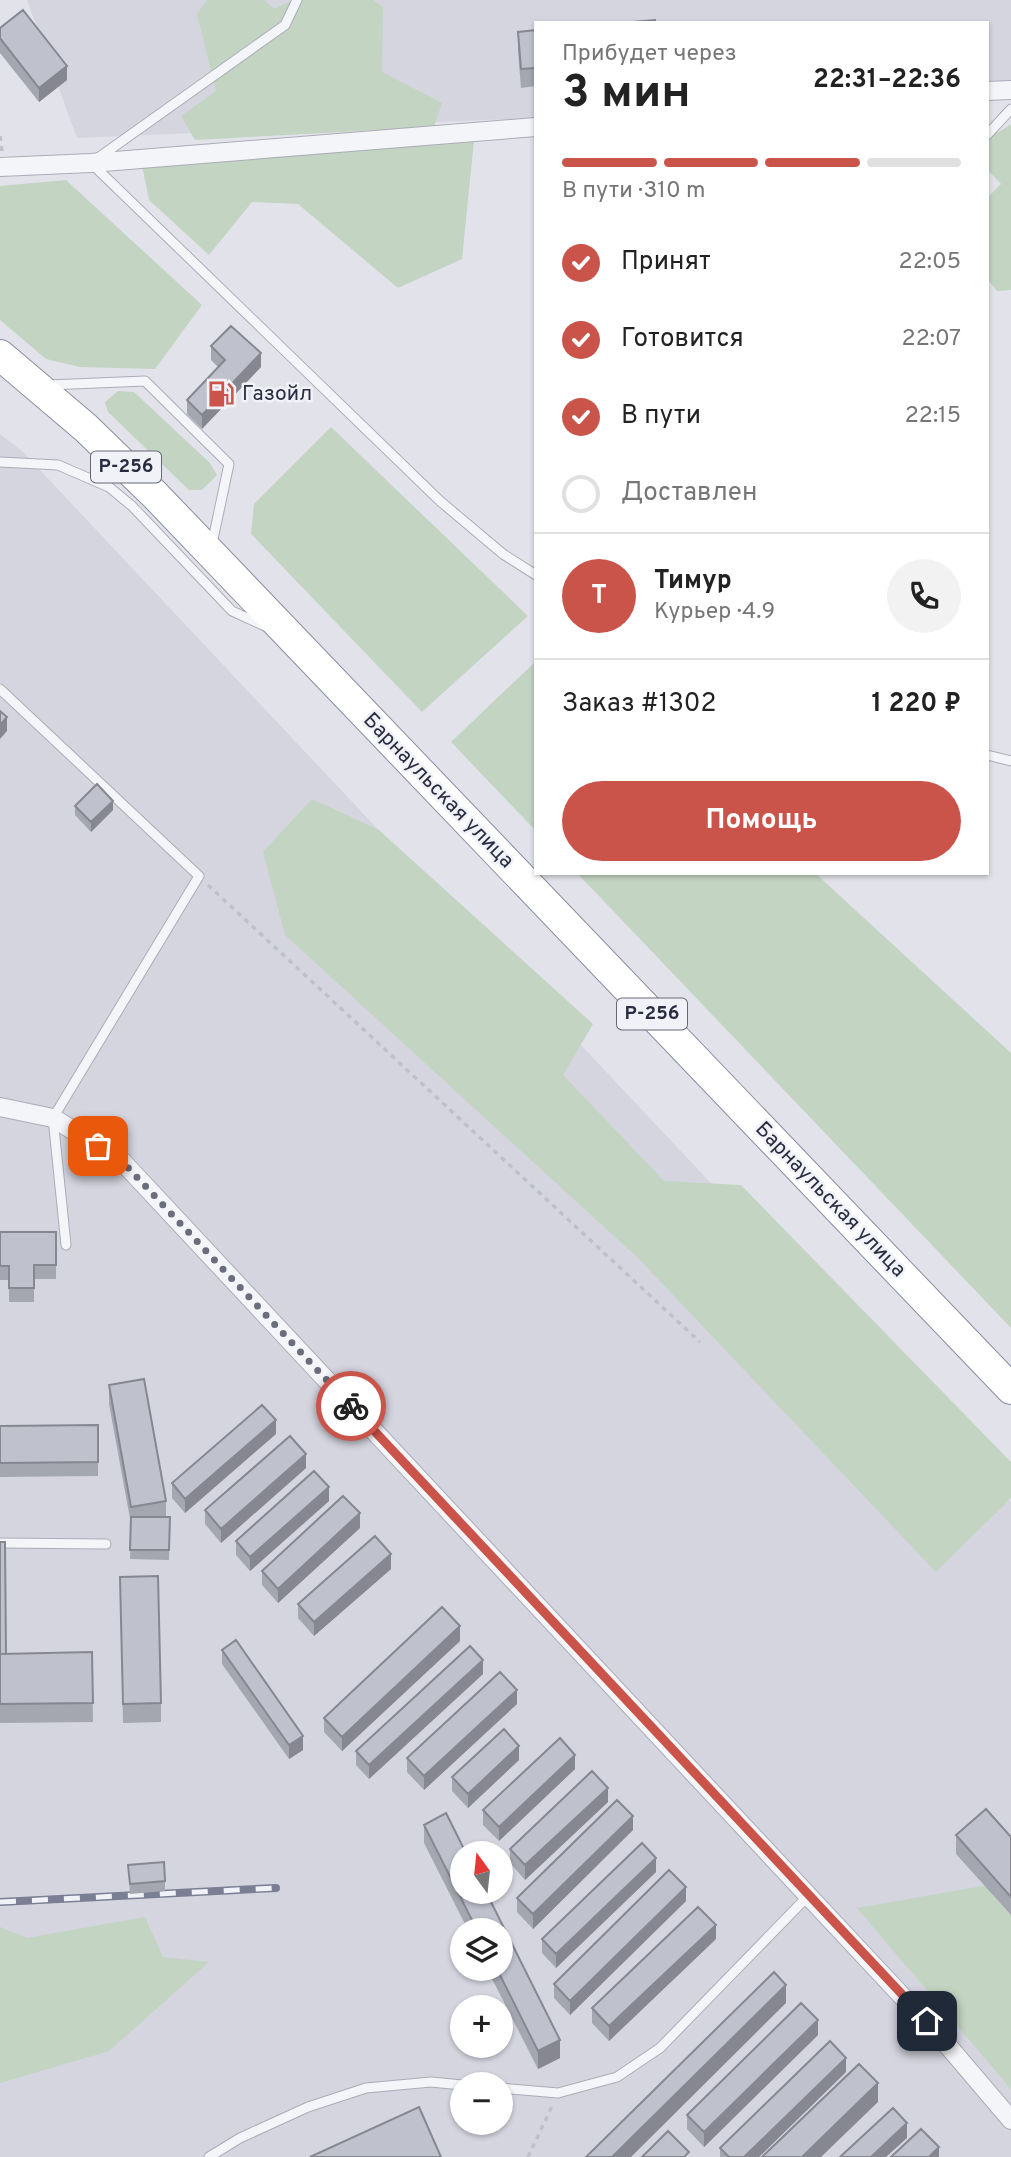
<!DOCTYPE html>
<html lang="ru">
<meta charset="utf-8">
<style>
:root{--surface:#fff;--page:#f2f2f2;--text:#222;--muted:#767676;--line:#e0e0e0;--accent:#cb544a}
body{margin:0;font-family:Overpass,sans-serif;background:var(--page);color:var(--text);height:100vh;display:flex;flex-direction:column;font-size:26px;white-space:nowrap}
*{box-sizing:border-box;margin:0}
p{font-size:23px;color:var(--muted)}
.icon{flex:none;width:38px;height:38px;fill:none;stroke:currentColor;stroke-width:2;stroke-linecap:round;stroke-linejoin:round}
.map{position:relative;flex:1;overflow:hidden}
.sheet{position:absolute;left:534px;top:21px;width:455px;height:854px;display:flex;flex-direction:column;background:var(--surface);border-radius:0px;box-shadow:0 2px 5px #0004}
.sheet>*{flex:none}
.needle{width:46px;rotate:345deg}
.buttons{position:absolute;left:450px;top:1841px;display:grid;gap:14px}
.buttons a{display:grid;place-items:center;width:63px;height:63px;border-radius:50%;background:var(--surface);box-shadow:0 2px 5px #0004;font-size:35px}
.pin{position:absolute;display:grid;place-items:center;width:60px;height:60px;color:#fff;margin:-30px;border-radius:14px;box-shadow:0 4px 10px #0006}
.courier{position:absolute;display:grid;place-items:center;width:70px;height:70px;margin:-35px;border:5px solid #cb544a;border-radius:50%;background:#fff;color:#222;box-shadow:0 2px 9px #0007}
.headline em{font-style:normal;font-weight:700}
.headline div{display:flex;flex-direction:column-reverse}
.headline{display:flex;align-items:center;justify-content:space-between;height:119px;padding:0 28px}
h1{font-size:46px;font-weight:700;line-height:52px}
.bar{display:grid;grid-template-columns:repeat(4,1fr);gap:10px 7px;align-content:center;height:84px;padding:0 28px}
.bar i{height:9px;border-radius:5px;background:var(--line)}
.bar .on{background:var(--accent)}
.bar p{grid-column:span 4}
.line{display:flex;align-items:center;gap:18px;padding:0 28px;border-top:2px solid var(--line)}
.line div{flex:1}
.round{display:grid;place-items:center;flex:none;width:74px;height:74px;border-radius:37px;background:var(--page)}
ol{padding:0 28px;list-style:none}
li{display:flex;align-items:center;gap:21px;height:77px}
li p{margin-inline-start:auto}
li .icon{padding:7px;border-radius:50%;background:var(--accent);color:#fff;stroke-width:4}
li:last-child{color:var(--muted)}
li i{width:38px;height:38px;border:4px solid var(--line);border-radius:50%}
.button{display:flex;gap:14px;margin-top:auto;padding:14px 28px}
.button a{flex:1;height:80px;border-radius:42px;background:var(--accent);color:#fff;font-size:28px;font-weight:700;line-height:80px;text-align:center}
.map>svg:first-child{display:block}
.built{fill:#d4d5df;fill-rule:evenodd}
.green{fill:#c3d4c3}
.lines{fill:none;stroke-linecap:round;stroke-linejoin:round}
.service-casing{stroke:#abacb7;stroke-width:11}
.minor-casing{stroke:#abacb7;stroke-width:20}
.trunk-casing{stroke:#898da0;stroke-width:32}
.path{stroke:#bfc1c8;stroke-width:3.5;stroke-dasharray:5 5;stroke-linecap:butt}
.service{stroke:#f4f5f8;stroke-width:9}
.minor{stroke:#f4f5f8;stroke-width:18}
.trunk{stroke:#fff;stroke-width:30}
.rail-casing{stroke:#7b7f93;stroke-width:8}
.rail{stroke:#f1f2f7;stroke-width:5;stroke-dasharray:16;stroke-linecap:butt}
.wall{fill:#a4a6b0}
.shaded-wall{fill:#868790}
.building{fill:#bfc1cd;stroke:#868790;stroke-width:2}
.done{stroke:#6a6d7c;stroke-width:7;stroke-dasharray:0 12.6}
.route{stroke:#cb544a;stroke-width:9}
.labels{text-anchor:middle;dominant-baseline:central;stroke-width:5;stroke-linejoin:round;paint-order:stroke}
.shield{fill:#f1f2f7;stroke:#666878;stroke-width:2}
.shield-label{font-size:19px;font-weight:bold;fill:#2a2d41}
.poi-label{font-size:21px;fill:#2a2d41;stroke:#f1f2f7;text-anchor:start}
.street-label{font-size:21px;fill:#2a2d41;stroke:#f1f2f7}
</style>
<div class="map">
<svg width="1011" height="2157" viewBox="0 0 1011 2157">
<rect width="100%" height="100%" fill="#e2e3ea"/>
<path class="built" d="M27,0H1011V97L987,98V23H536L535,118L77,138Z
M0,434L22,451L1011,1502V2157H0ZM462,1853H500V1892H462ZM462,1930H500V1969H462ZM462,2007H500V2046H462ZM462,2084H500V2123H462Z"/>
<path class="green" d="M207,0H264L274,9L294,0H373L383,7L382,72L442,103L434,127L195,140L181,116L216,91L197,14Z
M1011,124V290L997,291L987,279V198L1001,184L987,169V126L999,132Z
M474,141L462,259L398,288L298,204L252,202L209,255L149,200L142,165Z
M66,180L202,305L155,369L80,367L46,359L0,320V186Z
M118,391L134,392L210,463L217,475L202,490H189L108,412L105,402Z
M331,427L528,616L422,712L251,534L254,504Z
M535,662V830L451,742Z
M312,799L379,830L593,1024L563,1075L664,1181L741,1185L1011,1462V1498L936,1572L638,1258L285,935L263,852Z
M577,873H815L1011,1053V1328Z
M1011,1881V2089L857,1908Z
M145,1917L163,1957L209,1962L109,2051L0,2083V1927L27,1938Z"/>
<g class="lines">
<g class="service-casing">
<path id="service" d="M297,0L285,25L91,163L440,501L503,554L536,575
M987,135L1011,109
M48,385L145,381L229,464L212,544
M0,462L58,465L109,487L132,506L232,611L267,627
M0,689L199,876L53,1118L66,1245
M987,755L1011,761
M0,1543L106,1544
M500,2088L558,2093L617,2077L660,2048L809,1895
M209,2157L240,2138L308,2107L366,2088L431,2082L462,2085"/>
</g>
<g class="minor-casing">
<path id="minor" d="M987,91L1011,90
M0,167L91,163L536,127
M0,1107L53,1118L120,1159L943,2040L1011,2120"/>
</g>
<g class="trunk-casing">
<path id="trunk" d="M0,355L86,428L156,496L1011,1389"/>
</g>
<path class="path" d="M0,136L2,151
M208,885L700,1342
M528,2157L553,2104"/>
<use href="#service" class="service"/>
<use href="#minor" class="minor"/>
<use href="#trunk" class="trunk"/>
<g class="rail-casing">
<path id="rail" d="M0,1902L276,1888"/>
</g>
<use href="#rail" class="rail"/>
</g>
<path class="wall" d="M0,28L67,80L39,102L0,53Z
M536,30V86L521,88L518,51V32Z
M211,346L261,367L202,429L187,414V400L218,367L211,360Z
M75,806L113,810L91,832L75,815Z
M0,1232H56V1279H34V1302H9V1280H0Z
M109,1385L166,1501V1517H170L169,1560L130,1559L131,1524L109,1404Z
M98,1425V1476L0,1477V1426Z
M276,1434L185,1513L172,1498V1483Z
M306,1468L221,1543L205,1524V1510Z
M329,1501L250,1571L236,1555V1541Z
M360,1528L278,1603L262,1585V1571Z
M0,1542L6,1654L92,1652L93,1722L0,1723Z
M391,1569L314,1636L298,1618V1604Z
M120,1596L161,1703V1722L123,1723Z
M460,1641L342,1751L324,1732V1718Z
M222,1650L303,1750L289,1759L222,1664Z
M483,1674L369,1779L356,1765V1751Z
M517,1704L424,1790L407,1772V1758Z
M519,1760L468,1808L452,1791V1777Z
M575,1769L499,1841L483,1825V1810Z
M608,1802L525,1880L510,1863V1849Z
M446,1813L466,1853H462V1892H486L560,2040V2058L538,2069L487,1969H500V1930H468L424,1843V1825Z
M633,1830L533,1929L517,1912V1898Z
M956,1835L1011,1837V1915L956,1854Z
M128,1865L165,1881V1891L130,1894Z
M656,1872L556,1968L542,1953V1939Z
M686,1901L570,2015L554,1998V1984Z
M716,1939L609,2041L592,2023V2008Z
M818,2035L704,2147L687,2129V2115Z
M846,2072L759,2157H720V2148Z"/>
<path class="shaded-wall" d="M67,66V80L39,102V88Z
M261,353V367L202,429V415Z
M7,717V731L0,739V725Z
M113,801V810L91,832V822Z
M276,1420V1434L185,1513V1499Z
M306,1454V1468L221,1543V1529Z
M329,1487V1501L250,1571V1557Z
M360,1513V1528L278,1603V1589Z
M391,1554V1569L314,1636V1622Z
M460,1626V1641L342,1751V1737Z
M483,1660V1674L369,1779V1765Z
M517,1690V1704L424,1790V1776Z
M303,1736V1750L289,1759V1745Z
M519,1746V1760L468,1808V1794Z
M575,1755V1769L499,1841V1827Z
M608,1788V1802L525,1880V1865Z
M633,1816V1830L533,1929V1914Z
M656,1858V1872L556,1968V1954Z
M686,1887V1901L570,2015V2001Z
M716,1925V1939L609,2041V2026Z
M786,1985V2003L631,2157H612Z
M818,2020V2035L704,2147V2132Z
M560,2040V2058L538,2069V2051Z
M846,2058V2072L759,2157H744Z
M878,2083V2102L821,2157H802Z
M907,2123V2138L886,2157H871Z
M939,2147V2157H929Z"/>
<path class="building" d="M23,10L67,66L39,88L0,38V28Z
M655,20V23H620Z
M536,30V68L521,69L518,32Z
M231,326L261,353L202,415L187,400L225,360L211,346Z
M0,711L7,717L0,725Z
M97,784L113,801L91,822L75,806Z
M0,1232H56V1265H34V1288H9V1266H0Z
M144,1379L166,1501L131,1507L109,1385Z
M262,1405L276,1420L185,1499L172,1483Z
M98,1425V1462L0,1463V1426Z
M290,1436L306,1454L221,1529L205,1510Z
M314,1471L329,1487L250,1557L236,1541Z
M343,1496L360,1513L278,1589L262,1571Z
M131,1517H170L169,1550H130Z
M375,1536L391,1554L314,1622L298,1604Z
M0,1542H5L6,1654H0Z
M158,1576L161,1703L123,1704L120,1577Z
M442,1607L460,1626L342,1737L324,1718Z
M236,1640L303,1736L289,1745L222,1650Z
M470,1646L483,1660L369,1765L356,1751Z
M92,1652L93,1703L0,1704V1654Z
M500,1672L517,1690L424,1776L407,1758Z
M504,1729L519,1746L468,1794L452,1777Z
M560,1738L575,1755L499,1827L483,1810Z
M592,1771L608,1788L525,1865L510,1849Z
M617,1800L633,1816L533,1914L517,1898Z
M986,1809L1011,1837V1897L956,1835Z
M446,1813L466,1853H462V1892H486L560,2040L538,2051L497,1969H500V1930H477L424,1825Z
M642,1843L656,1858L556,1954L542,1939Z
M164,1862L165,1881L130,1884L128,1865Z
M669,1870L686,1887L570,2001L554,1984Z
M698,1907L716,1925L609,2026L592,2008Z
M774,1972L786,1985L612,2157H586Z
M801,2003L818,2020L704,2132L687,2115Z
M830,2041L846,2058L744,2157H729L720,2148Z
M859,2064L878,2083L802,2157H762Z
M419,2107L441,2157H310Z
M893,2108L907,2123L871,2157H840Z
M921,2129L939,2147L929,2157H891Z
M668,2131L689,2152L684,2157H642Z"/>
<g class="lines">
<path class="done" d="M98,1146L120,1159L351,1406"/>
<path class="route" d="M351,1406L927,2021"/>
</g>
<defs>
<g id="fuel-bare" transform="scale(2.1)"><path d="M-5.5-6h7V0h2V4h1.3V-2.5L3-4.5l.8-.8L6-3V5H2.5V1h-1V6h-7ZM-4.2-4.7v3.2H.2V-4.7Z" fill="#cb544a" stroke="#f1f2f7" stroke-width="2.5" paint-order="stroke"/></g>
</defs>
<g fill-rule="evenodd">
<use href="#fuel-bare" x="221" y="394"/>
</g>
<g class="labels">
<g class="shield">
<rect x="91" y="451.5" width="70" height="31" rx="5"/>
<rect x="617" y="998.5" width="70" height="31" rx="5"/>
</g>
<g class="shield-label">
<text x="126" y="467">Р-256</text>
<text x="652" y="1014">Р-256</text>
</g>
<g class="poi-label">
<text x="242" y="394">Газойл</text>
</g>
<g class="street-label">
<text transform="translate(438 791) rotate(46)">Барнаульская улица</text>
<text transform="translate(830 1200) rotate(46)">Барнаульская улица</text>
</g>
</g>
</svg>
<div class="buttons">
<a><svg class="needle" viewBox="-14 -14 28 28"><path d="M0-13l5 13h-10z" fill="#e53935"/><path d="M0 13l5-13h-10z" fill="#767676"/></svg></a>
<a><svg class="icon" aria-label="layers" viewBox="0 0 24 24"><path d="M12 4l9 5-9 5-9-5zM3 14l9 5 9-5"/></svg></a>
<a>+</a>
<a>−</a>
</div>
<div class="pin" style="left:98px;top:1146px;background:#ea580c"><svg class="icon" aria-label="bag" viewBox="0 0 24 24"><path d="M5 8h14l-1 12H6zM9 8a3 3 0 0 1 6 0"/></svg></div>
<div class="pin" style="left:927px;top:2021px;background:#1f2937"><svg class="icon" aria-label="home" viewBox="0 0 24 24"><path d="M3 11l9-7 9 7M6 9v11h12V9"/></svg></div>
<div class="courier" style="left:351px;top:1406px"><svg class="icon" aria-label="bike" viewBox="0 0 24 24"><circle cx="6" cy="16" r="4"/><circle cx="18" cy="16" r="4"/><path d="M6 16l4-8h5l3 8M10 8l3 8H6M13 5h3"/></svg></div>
<section class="sheet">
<div class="headline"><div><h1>3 мин</h1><p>Прибудет через</p></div><em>22:31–22:36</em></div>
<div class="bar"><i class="on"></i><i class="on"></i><i class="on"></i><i></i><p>В пути · 310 m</p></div>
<ol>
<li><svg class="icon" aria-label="check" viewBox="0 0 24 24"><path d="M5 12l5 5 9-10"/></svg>Принят<p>22:05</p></li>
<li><svg class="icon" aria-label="check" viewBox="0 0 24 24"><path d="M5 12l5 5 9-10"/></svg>Готовится<p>22:07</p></li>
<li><svg class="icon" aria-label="check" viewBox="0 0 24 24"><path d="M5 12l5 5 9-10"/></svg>В пути<p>22:15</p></li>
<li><i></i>Доставлен</li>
</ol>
<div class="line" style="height:126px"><b class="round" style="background:var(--accent);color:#fff">Т</b><div><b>Тимур</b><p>Курьер · 4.9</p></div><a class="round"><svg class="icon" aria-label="phone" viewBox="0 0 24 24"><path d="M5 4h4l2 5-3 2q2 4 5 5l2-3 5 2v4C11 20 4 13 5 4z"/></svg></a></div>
<div class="line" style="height:91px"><div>Заказ #1302</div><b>1 220 ₽</b></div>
<div class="button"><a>Помощь</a></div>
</section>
</div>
